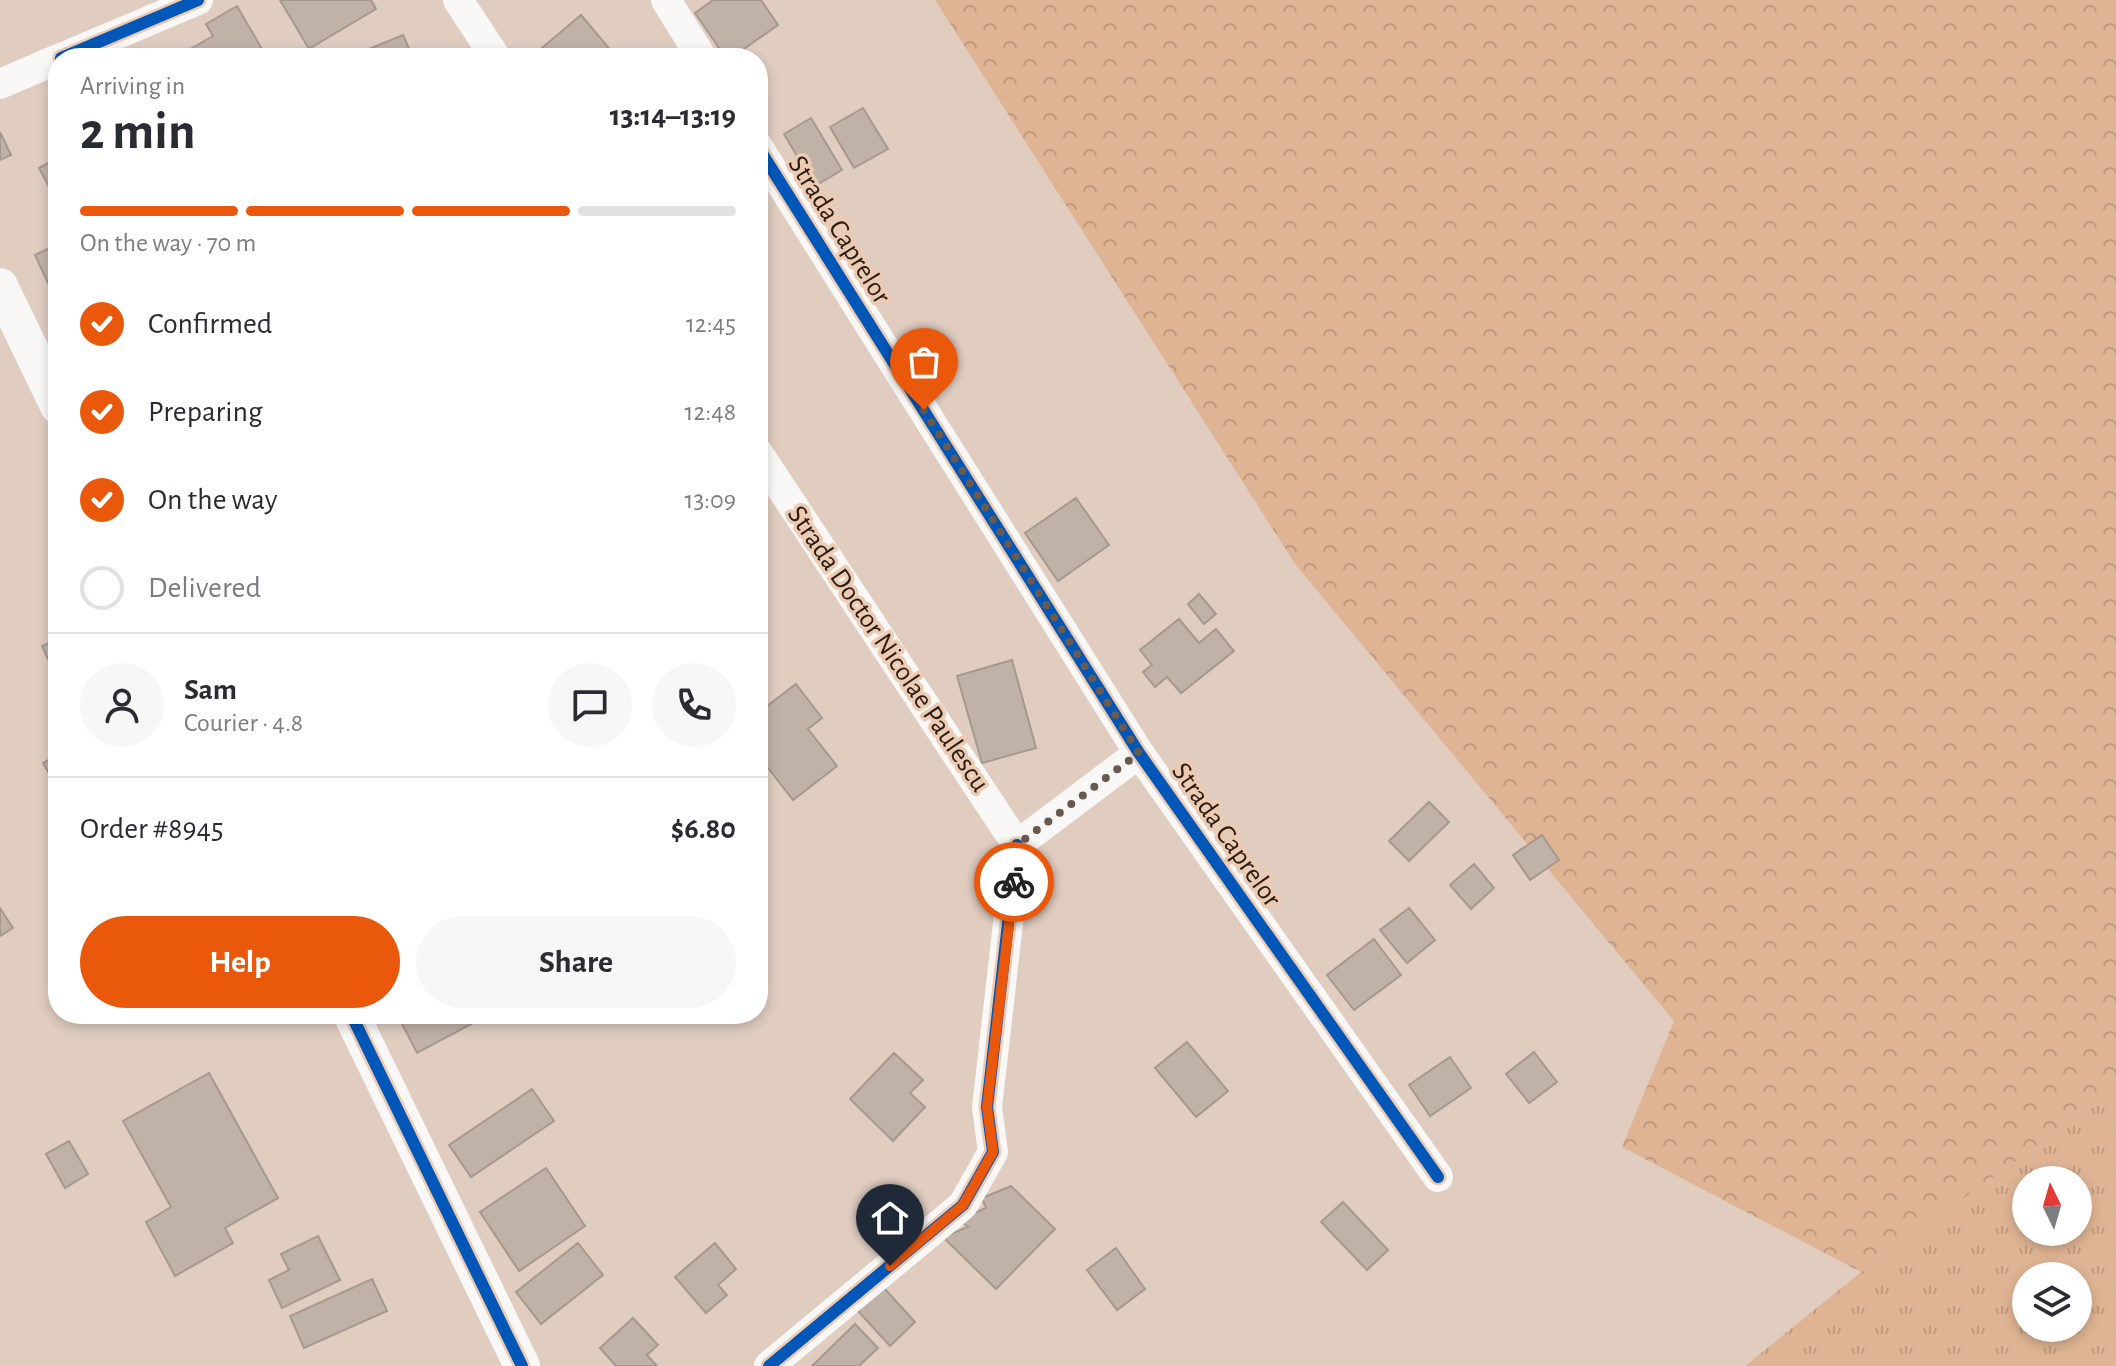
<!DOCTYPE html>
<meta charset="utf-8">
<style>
:root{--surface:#fff;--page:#f7f7f7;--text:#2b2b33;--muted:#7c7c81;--line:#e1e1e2;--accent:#ea580c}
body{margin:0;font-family:"Alegreya Sans",sans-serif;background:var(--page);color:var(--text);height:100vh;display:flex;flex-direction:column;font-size:30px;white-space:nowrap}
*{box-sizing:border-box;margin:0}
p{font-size:26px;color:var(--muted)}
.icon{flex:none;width:44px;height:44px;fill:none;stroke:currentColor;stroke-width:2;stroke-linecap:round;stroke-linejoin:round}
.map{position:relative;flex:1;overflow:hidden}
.panel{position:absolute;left:48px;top:48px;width:720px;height:976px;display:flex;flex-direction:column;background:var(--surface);border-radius:32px;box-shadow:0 4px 12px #0003}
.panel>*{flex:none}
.needle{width:52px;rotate:355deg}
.buttons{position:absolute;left:2012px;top:1166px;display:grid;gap:16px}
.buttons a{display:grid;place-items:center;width:80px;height:80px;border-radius:50%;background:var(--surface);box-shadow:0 4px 12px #0003;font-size:40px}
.pin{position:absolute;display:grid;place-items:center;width:68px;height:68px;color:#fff;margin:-82px -34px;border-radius:50% 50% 50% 0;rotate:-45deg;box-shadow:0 0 8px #0007}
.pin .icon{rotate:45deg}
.courier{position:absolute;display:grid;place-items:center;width:80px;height:80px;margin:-40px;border:6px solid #ea580c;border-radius:50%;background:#fff;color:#222;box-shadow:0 2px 10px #0007}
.headline em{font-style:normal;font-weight:700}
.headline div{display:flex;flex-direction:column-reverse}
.headline{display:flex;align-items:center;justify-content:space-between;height:136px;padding:0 32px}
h1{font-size:52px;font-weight:700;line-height:60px}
.bar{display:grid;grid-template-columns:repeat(4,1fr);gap:12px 8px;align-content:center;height:96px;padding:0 32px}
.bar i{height:10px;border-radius:6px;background:var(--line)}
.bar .selected{background:var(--accent)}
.bar p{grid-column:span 4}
.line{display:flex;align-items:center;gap:20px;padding:0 32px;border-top:2px solid var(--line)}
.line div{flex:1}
.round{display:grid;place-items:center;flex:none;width:84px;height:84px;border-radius:42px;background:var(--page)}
ol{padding:0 32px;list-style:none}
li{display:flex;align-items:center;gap:24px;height:88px}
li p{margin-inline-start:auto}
li .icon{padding:8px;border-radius:50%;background:var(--accent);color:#fff;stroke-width:4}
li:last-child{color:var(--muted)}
li i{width:44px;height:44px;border:4px solid var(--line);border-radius:50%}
.primary-button{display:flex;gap:16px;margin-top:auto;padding:16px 32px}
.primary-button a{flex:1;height:92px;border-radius:48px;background:var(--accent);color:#fff;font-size:32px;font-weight:700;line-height:92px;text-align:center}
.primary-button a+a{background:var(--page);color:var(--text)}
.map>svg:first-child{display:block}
.grass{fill:url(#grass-tufts);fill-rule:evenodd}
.forest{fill:url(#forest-crowns)}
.building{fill:#c1b2a8;stroke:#a7988e;stroke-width:2}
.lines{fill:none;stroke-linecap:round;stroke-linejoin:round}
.minor{stroke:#faf8f6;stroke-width:30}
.tertiary{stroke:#faf8f6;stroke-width:36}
.cycleway-casing{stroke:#edcbb3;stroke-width:17}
.cycleway{stroke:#0057b8;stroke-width:12}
.done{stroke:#685a50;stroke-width:8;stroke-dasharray:0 14.4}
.route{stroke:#ea580c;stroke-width:10}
.labels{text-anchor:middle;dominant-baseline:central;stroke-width:7;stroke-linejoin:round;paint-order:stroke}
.street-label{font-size:28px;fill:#281c13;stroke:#edcbb3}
</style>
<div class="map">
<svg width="2116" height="1366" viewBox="0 0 2116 1366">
<defs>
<pattern id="grass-tufts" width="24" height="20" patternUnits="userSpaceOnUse" patternTransform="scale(2)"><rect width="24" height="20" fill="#dfb494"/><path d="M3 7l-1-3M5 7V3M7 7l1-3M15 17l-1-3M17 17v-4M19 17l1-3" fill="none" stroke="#bf9a7f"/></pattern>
<pattern id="forest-crowns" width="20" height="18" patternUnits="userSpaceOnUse" patternTransform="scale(2)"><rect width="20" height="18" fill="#dfb494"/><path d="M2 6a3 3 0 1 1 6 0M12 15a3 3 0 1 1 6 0" fill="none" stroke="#bf9a7f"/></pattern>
</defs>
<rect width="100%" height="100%" fill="#e0cdc0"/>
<path class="grass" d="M2116,1089V1366H1745L1861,1272ZM2026,1180H2078V1232H2026ZM2026,1276H2078V1328H2026Z"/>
<path class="forest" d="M935,0H2116V1089L1861,1272L1622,1147L1674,1021L1295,564Z"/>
<path class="building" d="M280,0H371L376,9L309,49Z
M713,0H761L778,25L731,58H726L695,13Z
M237,6L266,56L262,58H182L180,55L213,36L206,24Z
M581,15L612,52L605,58H530Z
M403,35L413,58H347Z
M863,108L888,149L854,168L830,127Z
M811,118L842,170L815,186L784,134Z
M0,132L11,155L0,160Z
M58,158V197L55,198L39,168Z
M58,244V299L56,300L35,255Z
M1076,498L1109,545L1058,581L1025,533Z
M1199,594L1216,614L1204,624L1188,604Z
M1179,619L1199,643L1216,629L1234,651L1181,693L1167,677L1155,687L1143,672L1152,665L1140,650Z
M58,639V681L42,646Z
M1012,660L1036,748L982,763L957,676Z
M796,684L822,718L808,729L837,766L793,800L758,755V713Z
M58,755V789L43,763Z
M1429,802L1449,822L1409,861L1389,841Z
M1542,835L1559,860L1530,880L1513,855Z
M1474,864L1494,888L1471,909L1450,885Z
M0,908L13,928L0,936Z
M1409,908L1435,940L1407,963L1380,930Z
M1374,939L1401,975L1354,1010L1327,975Z
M397,1014H469L473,1023L417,1053Z
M1187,1042L1228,1091L1196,1117L1155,1068Z
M1534,1052L1557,1082L1529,1103L1506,1074Z
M894,1053L923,1080L910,1093L925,1107L893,1141L850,1099Z
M1450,1057L1471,1088L1430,1116L1409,1085Z
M209,1073L278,1198L225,1228L233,1243L175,1276L146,1222L171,1207L123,1121Z
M532,1089L554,1121L471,1177L449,1145Z
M69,1141L88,1174L65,1188L46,1154Z
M546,1168L585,1226L519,1271L480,1212Z
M1011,1186L1055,1229L996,1289L943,1237L968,1227L959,1220L986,1208L982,1198Z
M1343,1202L1388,1250L1367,1270L1321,1222Z
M318,1236L340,1280L282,1308L269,1280L289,1270L281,1254Z
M578,1243L603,1275L541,1324L516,1292Z
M715,1243L736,1269L718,1285L727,1295L706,1313L675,1277Z
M1116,1248L1145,1289L1117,1310L1087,1270Z
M372,1279L387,1311L304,1348L290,1316Z
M884,1288L915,1322L890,1346L858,1311Z
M633,1318L658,1345L647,1355L657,1366H616L600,1348Z
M855,1324L878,1348L859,1366H812Z"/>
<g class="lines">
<path class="minor" d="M458,0L496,58
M666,0L702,58
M61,58L198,0
M0,84L58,59
M758,147L1139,753L1438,1177
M758,453L1017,845
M1017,845L1139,753
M769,1366L963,1205L993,1152L987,1107L1017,845"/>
<path class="tertiary" d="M0,286L58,406
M351,1014L522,1366"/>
<g class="cycleway-casing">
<path id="cycleway" d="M61,58L198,0
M758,147L1139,753L1438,1177
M351,1014L522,1366
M769,1366L963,1205L993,1152L987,1107L1017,845"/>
</g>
<use href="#cycleway" class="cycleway"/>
</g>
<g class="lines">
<path class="done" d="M924,410L1139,753L1017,845L1014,882"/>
<path class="route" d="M890,1266L963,1205L993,1152L987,1107L1014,882"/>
</g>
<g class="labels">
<g class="street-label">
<text transform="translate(839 230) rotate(58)">Strada Caprelor</text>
<text transform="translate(888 649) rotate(56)">Strada Doctor Nicolae Paulescu</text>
<text transform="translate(1226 835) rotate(55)">Strada Caprelor</text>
</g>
</g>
</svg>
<div class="buttons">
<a><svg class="needle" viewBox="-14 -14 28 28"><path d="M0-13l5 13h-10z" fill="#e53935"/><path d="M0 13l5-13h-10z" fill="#7c7c81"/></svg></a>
<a><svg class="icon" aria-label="layers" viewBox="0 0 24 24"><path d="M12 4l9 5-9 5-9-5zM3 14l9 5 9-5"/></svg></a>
</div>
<div class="pin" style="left:924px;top:410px;background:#ea580c"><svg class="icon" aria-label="bag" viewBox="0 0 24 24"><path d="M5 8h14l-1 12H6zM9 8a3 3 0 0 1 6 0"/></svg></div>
<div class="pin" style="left:890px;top:1266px;background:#1f2937"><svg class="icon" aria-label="home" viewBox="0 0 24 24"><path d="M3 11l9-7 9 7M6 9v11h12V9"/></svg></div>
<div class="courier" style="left:1014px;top:882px"><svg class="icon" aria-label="bike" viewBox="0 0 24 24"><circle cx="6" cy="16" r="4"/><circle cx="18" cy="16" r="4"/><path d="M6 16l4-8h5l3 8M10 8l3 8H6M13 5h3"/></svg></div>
<section class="panel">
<div class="headline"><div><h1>2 min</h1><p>Arriving in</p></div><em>13:14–13:19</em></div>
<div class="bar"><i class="selected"></i><i class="selected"></i><i class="selected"></i><i></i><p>On the way · 70 m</p></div>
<ol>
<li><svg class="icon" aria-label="check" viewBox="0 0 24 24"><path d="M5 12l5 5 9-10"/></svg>Confirmed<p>12:45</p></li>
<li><svg class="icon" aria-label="check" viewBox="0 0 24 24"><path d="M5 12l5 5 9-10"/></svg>Preparing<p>12:48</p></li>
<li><svg class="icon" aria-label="check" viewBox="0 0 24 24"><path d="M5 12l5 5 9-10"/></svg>On the way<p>13:09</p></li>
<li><i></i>Delivered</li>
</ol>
<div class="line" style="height:144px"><a class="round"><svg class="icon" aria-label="person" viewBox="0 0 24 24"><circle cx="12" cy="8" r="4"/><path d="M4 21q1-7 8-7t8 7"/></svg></a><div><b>Sam</b><p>Courier · 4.8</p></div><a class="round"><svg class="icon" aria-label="chat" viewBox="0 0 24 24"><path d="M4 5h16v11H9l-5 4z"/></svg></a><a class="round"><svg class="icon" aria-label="phone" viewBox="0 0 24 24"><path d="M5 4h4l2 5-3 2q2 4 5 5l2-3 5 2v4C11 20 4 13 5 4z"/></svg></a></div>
<div class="line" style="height:104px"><div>Order #8945</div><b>$6.80</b></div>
<div class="primary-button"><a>Help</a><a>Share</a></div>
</section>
</div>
